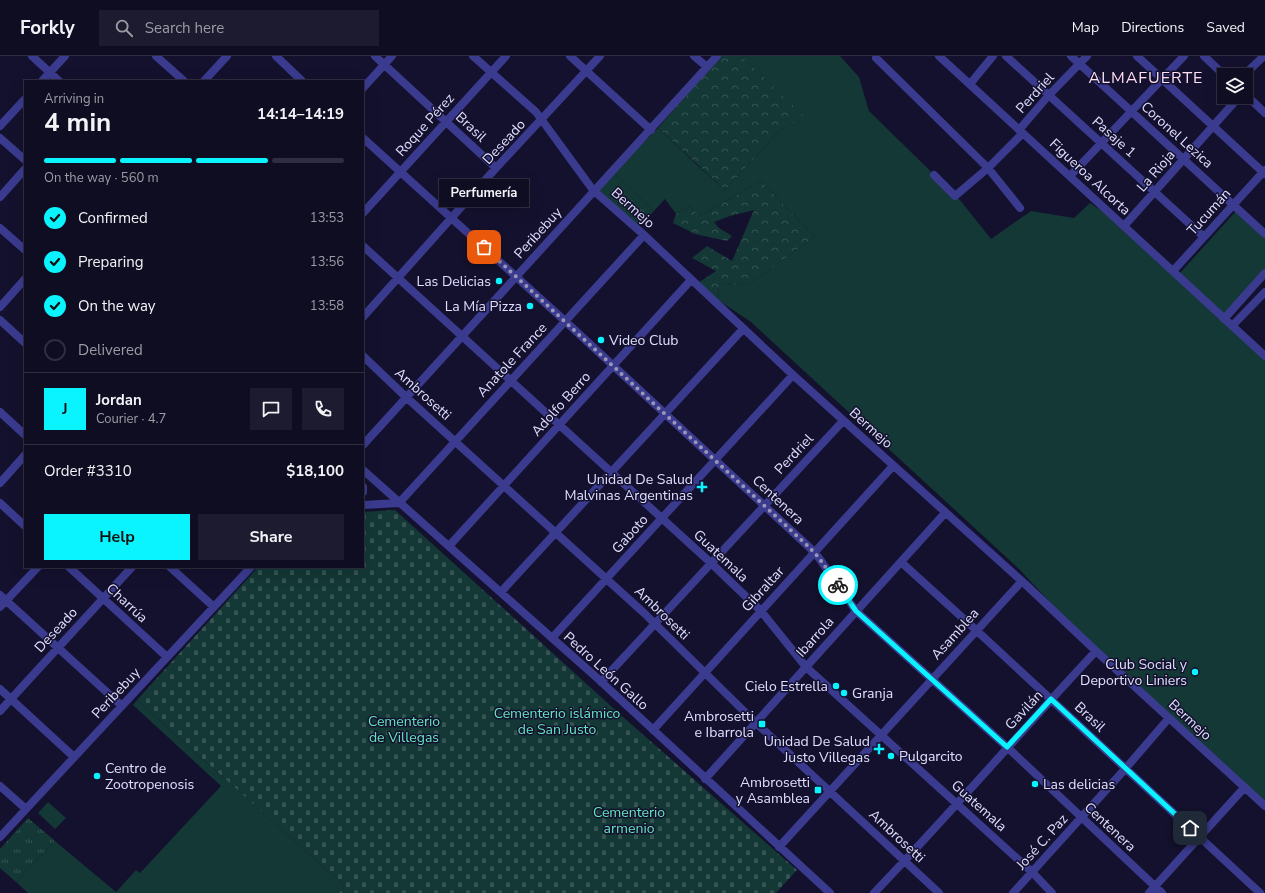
<!DOCTYPE html>
<meta charset="utf-8">
<style>
:root{--surface:#0f0d22;--page:#1d1b2f;--text:#f1f3f6;--muted:#9b9ca5;--line:#2f2d40;--accent:#0af4ff}
body{margin:0;font-family:"Nunito Sans",sans-serif;background:var(--page);color:var(--text);height:100vh;display:flex;flex-direction:column;font-size:15px;white-space:nowrap}
*{box-sizing:border-box;margin:0}
p{font-size:13px;color:var(--muted)}
.icon{flex:none;width:22px;height:22px;fill:none;stroke:currentColor;stroke-width:2;stroke-linecap:round;stroke-linejoin:round}
.map{position:relative;flex:1;overflow:hidden}
.sheet{position:absolute;left:24px;top:24px;width:340px;height:488px;display:flex;flex-direction:column;background:var(--surface);border-radius:0px;box-shadow:0 4px 16px #0002,0 0 0 1px var(--line)}
.sheet>*{flex:none}
.controls{position:absolute;left:1217px;top:12px;display:grid;gap:8px}
.controls a{display:grid;place-items:center;width:36px;height:36px;border-radius:0px;background:var(--surface);box-shadow:0 4px 16px #0002,0 0 0 1px var(--line);font-size:20px}
.pin{position:absolute;display:grid;place-items:center;width:34px;height:34px;color:#fff;margin:-17px;border-radius:8px;box-shadow:0 2px 6px #0006}
.courier{position:absolute;display:grid;place-items:center;width:40px;height:40px;margin:-20px;border:3px solid #0af4ff;border-radius:50%;background:#fff;color:#222;box-shadow:0 1px 5px #0007}
.bubble{position:absolute;height:28px;border-radius:0px;background:var(--surface);box-shadow:0 4px 16px #0002,0 0 0 1px var(--line);font-size:13px;font-weight:700;line-height:28px;text-align:center}
.overview em{font-style:normal;font-weight:700}
.overview div{display:flex;flex-direction:column-reverse}
.overview{display:flex;align-items:center;justify-content:space-between;height:68px;padding:0 20px}
h1{font-size:26px;font-weight:700;line-height:30px}
.bar{display:grid;grid-template-columns:repeat(4,1fr);gap:6px 4px;align-content:center;height:48px;padding:0 20px}
.bar i{height:5px;border-radius:3px;background:var(--line)}
.bar .current{background:var(--accent)}
.bar p{grid-column:span 4}
.line{display:flex;align-items:center;gap:10px;padding:0 20px;border-top:1px solid var(--line)}
.line div{flex:1}
.round{display:grid;place-items:center;flex:none;width:42px;height:42px;border-radius:0px;background:var(--page)}
ol{padding:0 20px;list-style:none}
li{display:flex;align-items:center;gap:12px;height:44px}
li p{margin-inline-start:auto}
li .icon{padding:4px;border-radius:50%;background:var(--accent);color:#111;stroke-width:4}
li:last-child{color:var(--muted)}
li i{width:22px;height:22px;border:2px solid var(--line);border-radius:50%}
.cta{display:flex;gap:8px;margin-top:auto;padding:8px 20px}
.cta a{flex:1;height:46px;border-radius:0px;background:var(--accent);color:#111;font-size:16px;font-weight:700;line-height:46px;text-align:center}
.cta a+a{background:var(--page);color:var(--text)}
header{display:flex;align-items:center;gap:24px;box-sizing:border-box;height:56px;padding:0 20px;background:var(--surface);border-bottom:1px solid var(--line)}
header strong{font-size:19px}
nav{display:flex;gap:22px;margin-inline-start:auto;font-size:14px}
.search{width:280px;height:36px;background:var(--page);display:flex;align-items:center;gap:10px;box-sizing:border-box;padding:0 14px;border-radius:0px;color:var(--muted);font-size:15px}
.map>svg:first-child{display:block}
.grass{fill:#133835}
.forest{fill:url(#forest-crowns)}
.cemetery{fill:url(#cemetery-stones)}
.park{fill:url(#park-tufts)}
.lines{fill:none;stroke-linecap:round;stroke-linejoin:round}
.minor{stroke:#3a3b8f;stroke-width:8}
.done{stroke:#9996b6;stroke-width:4;stroke-dasharray:0 7.2}
.route{stroke:#0af4ff;stroke-width:5}
.poi-dot{fill:#0af4ff;stroke:#14112e;stroke-width:1.5}
.labels{text-anchor:middle;dominant-baseline:central;stroke-width:3;stroke-linejoin:round;paint-order:stroke}
.street-label{font-size:14px;fill:#e0deff;stroke:#14112e}
.poi-label{font-size:14px;fill:#e0deff;stroke:#14112e;text-anchor:end}
.park-label{font-size:14px;fill:#63e6be;stroke:#14112e}
.quarter-label{font-size:16px;letter-spacing:1px;fill:#ffe0f5;stroke:#14112e}
</style>
<header>
<strong>Forkly</strong>
<div class="search"><svg class="icon" aria-label="search" viewBox="0 0 24 24"><circle cx="10" cy="10" r="6"/><path d="M15 15l6 6"/></svg>Search here</div>
<nav><a>Map</a><a>Directions</a><a>Saved</a></nav>
</header>
<div class="map">
<svg width="1265" height="837" viewBox="0 0 1265 837">
<defs>
<pattern id="forest-crowns" width="20" height="18" patternUnits="userSpaceOnUse"><rect width="20" height="18" fill="#133835"/><path d="M2 6a3 3 0 1 1 6 0M12 15a3 3 0 1 1 6 0" fill="none" stroke="#355453"/></pattern>
<pattern id="cemetery-stones" width="16" height="16" patternUnits="userSpaceOnUse"><rect width="16" height="16" fill="#133835"/><path d="M2 7V4a2 2 0 0 1 4 0v3zM10 15v-3a2 2 0 0 1 4 0v3z" fill="#355453"/></pattern>
<pattern id="park-tufts" width="24" height="20" patternUnits="userSpaceOnUse"><rect width="24" height="20" fill="#133835"/><path d="M3 7l-1-3M5 7V3M7 7l1-3M15 17l-1-3M17 17v-4M19 17l1-3" fill="none" stroke="#355453"/></pattern>
</defs>
<rect width="100%" height="100%" fill="#14112e"/>
<path class="grass" d="M742,0H840L859,21L869,55L960,144L991,183L1031,155L1074,162L1090,147L1124,170L1265,300V746L1060,557L1019,513L751,266L718,244L719,229L749,228L815,181L761,125L700,160L689,150L676,158L665,143L654,155L614,117L658,72L697,109L725,134L778,76L803,60Z
M1237,154L1265,179V215L1224,260L1179,218Z
M137,644L345,830L339,837H28L16,826L55,785L116,836L136,814L140,817L221,730L133,649Z
M48,746L66,762L55,773L38,757Z"/>
<path class="forest" d="M720,0H742L804,60L778,76L725,134L658,72Z
M761,125L815,181L749,228L719,229L718,244L698,227L716,215L692,202L707,190L732,205L754,154L730,160L714,166L719,172L732,180L727,185L695,178L673,167L676,158L689,150L700,160Z"/>
<path class="cemetery" d="M395,454L623,661L797,814L776,837H339L345,830L137,644L258,511H363V456Z"/>
<path class="park" d="M614,117L654,155L638,171L599,134Z
M28,762L55,785L16,826L0,812V793Z"/>
<g class="lines">
<path class="minor" d="M32,0L59,25
M156,0L184,25
M276,0L302,25
M375,0L496,112
M473,0L536,56L593,134L644,179L793,319L1024,527L1096,595L1265,750
M570,0L651,74
M694,0L707,11
M939,0L1265,300
M1006,0L1204,181
M1071,0L1265,178
M1137,0L1265,118
M1204,0L1224,19
M876,2L988,112L1023,77
M1244,19L1264,0
M42,25L65,0
M204,25L227,0
M970,28L993,0
M363,32L392,0
M1246,39L1265,57
M0,70L25,43
M1019,74L1049,39L1087,0
M0,82L25,104
M363,82L565,265L809,491L819,502L856,555L1007,691L1162,837
M934,119L955,140L988,112L1020,152
M1070,120L1184,0
M0,141L25,113
M363,157L506,0
M1124,170L1239,41
M0,172L25,194
M363,190L711,507L761,555L806,611L1032,816L1052,837
M1173,215L1265,114
M0,251L25,223
M363,261L496,112L600,0
M1224,263L1265,217
M0,264L25,287
M1232,270L1265,236
M363,300L406,341L644,557L755,666L939,837
M0,356L25,379
M363,389L717,0
M363,414L596,621L830,837
M0,427L25,399
M363,431V436
M0,447L25,470
M399,447L644,179
M363,449L399,447
M449,490L691,224
M901,506L976,574L1260,837
M69,511L167,601
M170,511L214,551
M501,536L743,273
M0,539L122,650
M0,551L38,511
M552,582L793,319
M601,626L843,365
M0,633L74,701
M0,655L132,511
M653,674L893,410
M705,723L945,457
M0,730L26,753
M0,781L251,511
M779,791L1022,525
M874,837C950,758 1021,675 1096,595
M1013,837L1126,712L1169,662
M1149,837L1244,732"/>
</g>
<g class="lines">
<path class="done" d="M484,191L809,491L819,502L838,529"/>
<path class="route" d="M838,529L856,555L1007,691L1051,643L1190,772"/>
</g>
<g class="poi-dot">
<circle cx="499" cy="225" r="4"/>
<circle cx="530" cy="250" r="4"/>
<circle cx="601" cy="284" r="4"/>
<path d="M700 425h4v4h4v4h-4v4h-4v-4h-4v-4h4z"/>
<circle cx="1195" cy="616" r="4"/>
<circle cx="836" cy="630" r="4"/>
<circle cx="844" cy="637" r="4"/>
<rect x="758" y="664" width="8" height="8" rx="2"/>
<path d="M877 687h4v4h4v4h-4v4h-4v-4h-4v-4h4z"/>
<circle cx="891" cy="700" r="4"/>
<circle cx="97" cy="720" r="4"/>
<circle cx="1035" cy="728" r="4"/>
<rect x="814" y="730" width="8" height="8" rx="2"/>
</g>
<g class="labels">
<g class="street-label">
<text transform="translate(1035 37) rotate(-48)">Perdriel</text>
<text transform="translate(425 69) rotate(-48)">Roque Pérez</text>
<text transform="translate(471 71) rotate(43)">Brasil</text>
<text transform="translate(1177 79) rotate(42)">Coronel Lezica</text>
<text transform="translate(1114 81) rotate(42)">Pasaje 1</text>
<text transform="translate(504 86) rotate(-47)">Deseado</text>
<text transform="translate(1156 115) rotate(-49)">La Rioja</text>
<text transform="translate(1090 121) rotate(43)">Figueroa Alcorta</text>
<text transform="translate(633 152) rotate(42)">Bermejo</text>
<text transform="translate(1209 156) rotate(-48)">Tucumán</text>
<text transform="translate(538 177) rotate(-48)">Peribebuy</text>
<text transform="translate(512 304) rotate(-47)">Anatole France</text>
<text transform="translate(423 338) rotate(42)">Ambrosetti</text>
<text transform="translate(561 348) rotate(-48)">Adolfo Berro</text>
<text transform="translate(871 372) rotate(42)">Bermejo</text>
<text transform="translate(794 398) rotate(-47)">Perdriel</text>
<text transform="translate(778 444) rotate(43)">Centenera</text>
<text transform="translate(630 478) rotate(-48)">Gaboto</text>
<text transform="translate(721 500) rotate(43)">Guatemala</text>
<text transform="translate(763 533) rotate(-48)">Gibraltar</text>
<text transform="translate(127 547) rotate(43)">Charrúa</text>
<text transform="translate(662 557) rotate(44)">Ambrosetti</text>
<text transform="translate(56 574) rotate(-47)">Deseado</text>
<text transform="translate(955 578) rotate(-48)">Asamblea</text>
<text transform="translate(815 581) rotate(-48)">Ibarrola</text>
<text transform="translate(606 615) rotate(42)">Pedro León Gallo</text>
<text transform="translate(116 637) rotate(-47)">Peribebuy</text>
<text transform="translate(1024 654) rotate(-47)">Gavilán</text>
<text transform="translate(1090 661) rotate(43)">Brasil</text>
<text transform="translate(1190 664) rotate(43)">Bermejo</text>
<text transform="translate(979 750) rotate(42)">Guatemala</text>
<text transform="translate(1110 771) rotate(43)">Centenera</text>
<text transform="translate(897 780) rotate(43)">Ambrosetti</text>
<text transform="translate(1042 786) rotate(-48)">José C. Paz</text>
</g>
<g class="poi-label">
<text x="491" y="225">Las Delicias</text>
<text x="522" y="250">La Mía Pizza</text>
<text x="609" y="284" text-anchor="start">Video Club</text>
<text x="693" y="423">Unidad De Salud<tspan x="693" dy="16">Malvinas Argentinas</tspan></text>
<text x="1187" y="608">Club Social y<tspan x="1187" dy="16">Deportivo Liniers</tspan></text>
<text x="828" y="630">Cielo Estrella</text>
<text x="852" y="637" text-anchor="start">Granja</text>
<text x="754" y="660">Ambrosetti<tspan x="754" dy="16">e Ibarrola</tspan></text>
<text x="870" y="685">Unidad De Salud<tspan x="870" dy="16">Justo Villegas</tspan></text>
<text x="899" y="700" text-anchor="start">Pulgarcito</text>
<text x="105" y="712" text-anchor="start">Centro de<tspan x="105" dy="16">Zootropenosis</tspan></text>
<text x="810" y="726">Ambrosetti<tspan x="810" dy="16">y Asamblea</tspan></text>
<text x="1043" y="728" text-anchor="start">Las delicias</text>
</g>
<g class="park-label">
<text x="557" y="657">Cementerio islámico<tspan x="557" dy="16">de San Justo</tspan></text>
<text x="404" y="665">Cementerio<tspan x="404" dy="16">de Villegas</tspan></text>
<text x="629" y="756">Cementerio<tspan x="629" dy="16">armenio</tspan></text>
</g>
<g class="quarter-label">
<text x="1146" y="22">ALMAFUERTE</text>
</g>
</g>
</svg>
<div class="controls">
<a><svg class="icon" aria-label="layers" viewBox="0 0 24 24"><path d="M12 4l9 5-9 5-9-5zM3 14l9 5 9-5"/></svg></a>
</div>
<div class="pin" style="left:484px;top:191px;background:#ea580c"><svg class="icon" aria-label="bag" viewBox="0 0 24 24"><path d="M5 8h14l-1 12H6zM9 8a3 3 0 0 1 6 0"/></svg></div>
<div class="pin" style="left:1190px;top:772px;background:#1f2937"><svg class="icon" aria-label="home" viewBox="0 0 24 24"><path d="M3 11l9-7 9 7M6 9v11h12V9"/></svg></div>
<div class="courier" style="left:838px;top:529px"><svg class="icon" aria-label="bike" viewBox="0 0 24 24"><circle cx="6" cy="16" r="4"/><circle cx="18" cy="16" r="4"/><path d="M6 16l4-8h5l3 8M10 8l3 8H6M13 5h3"/></svg></div>
<div class="bubble" style="left:439px;top:123px;width:90px">Perfumería</div>
<section class="sheet">
<div class="overview"><div><h1>4 min</h1><p>Arriving in</p></div><em>14:14–14:19</em></div>
<div class="bar"><i class="current"></i><i class="current"></i><i class="current"></i><i></i><p>On the way · 560 m</p></div>
<ol>
<li><svg class="icon" aria-label="check" viewBox="0 0 24 24"><path d="M5 12l5 5 9-10"/></svg>Confirmed<p>13:53</p></li>
<li><svg class="icon" aria-label="check" viewBox="0 0 24 24"><path d="M5 12l5 5 9-10"/></svg>Preparing<p>13:56</p></li>
<li><svg class="icon" aria-label="check" viewBox="0 0 24 24"><path d="M5 12l5 5 9-10"/></svg>On the way<p>13:58</p></li>
<li><i></i>Delivered</li>
</ol>
<div class="line" style="height:72px"><b class="round" style="background:var(--accent);color:#111">J</b><div><b>Jordan</b><p>Courier · 4.7</p></div><a class="round"><svg class="icon" aria-label="chat" viewBox="0 0 24 24"><path d="M4 5h16v11H9l-5 4z"/></svg></a><a class="round"><svg class="icon" aria-label="phone" viewBox="0 0 24 24"><path d="M5 4h4l2 5-3 2q2 4 5 5l2-3 5 2v4C11 20 4 13 5 4z"/></svg></a></div>
<div class="line" style="height:52px"><div>Order #3310</div><b>$18,100</b></div>
<div class="cta"><a>Help</a><a>Share</a></div>
</section>
</div>
